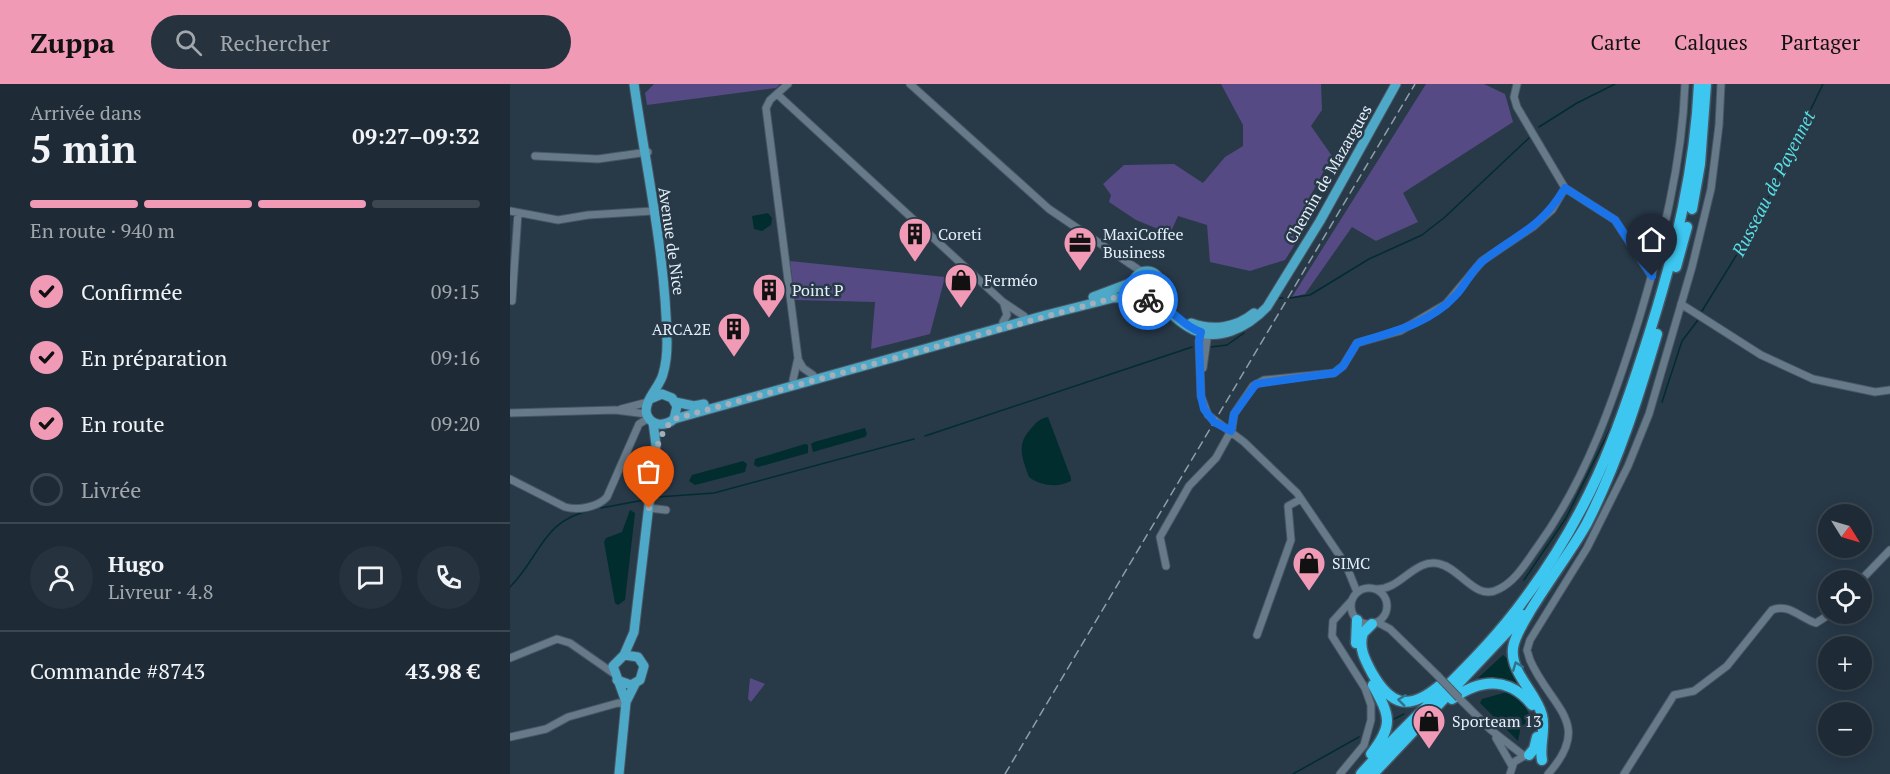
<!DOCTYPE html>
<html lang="fr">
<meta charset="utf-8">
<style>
:root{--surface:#1e2b36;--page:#26333e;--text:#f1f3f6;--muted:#a1a7ad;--line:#3c4751;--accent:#f09ab6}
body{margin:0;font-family:"PT Serif",serif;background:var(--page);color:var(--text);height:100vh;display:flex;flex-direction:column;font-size:22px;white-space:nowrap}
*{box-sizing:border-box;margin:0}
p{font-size:20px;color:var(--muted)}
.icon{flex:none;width:33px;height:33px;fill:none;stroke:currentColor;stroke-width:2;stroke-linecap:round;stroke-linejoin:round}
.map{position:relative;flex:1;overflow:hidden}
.side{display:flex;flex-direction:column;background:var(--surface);width:510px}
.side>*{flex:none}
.needle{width:39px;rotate:127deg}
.tools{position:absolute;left:1308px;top:420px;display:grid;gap:12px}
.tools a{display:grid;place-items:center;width:54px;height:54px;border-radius:50%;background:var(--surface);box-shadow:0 3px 15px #0003,0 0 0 2px var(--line);font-size:30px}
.pin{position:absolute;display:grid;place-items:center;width:51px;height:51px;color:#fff;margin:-62px -26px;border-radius:50% 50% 50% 0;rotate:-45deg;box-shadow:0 0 6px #0007}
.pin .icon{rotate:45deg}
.courier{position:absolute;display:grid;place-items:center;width:60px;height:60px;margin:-30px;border:4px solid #1a73e8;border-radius:50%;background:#fff;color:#222;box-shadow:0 2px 8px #0007}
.overview em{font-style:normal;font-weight:600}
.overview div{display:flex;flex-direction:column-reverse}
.overview{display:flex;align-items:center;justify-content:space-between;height:102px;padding:0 30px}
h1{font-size:39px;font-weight:600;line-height:45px}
.bar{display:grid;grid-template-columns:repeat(4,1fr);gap:9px 6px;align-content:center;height:72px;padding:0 30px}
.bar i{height:8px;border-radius:4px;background:var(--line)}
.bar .active{background:var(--accent)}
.bar p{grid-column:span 4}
.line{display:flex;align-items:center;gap:15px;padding:0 30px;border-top:2px solid var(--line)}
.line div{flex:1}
.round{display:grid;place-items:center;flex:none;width:63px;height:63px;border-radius:32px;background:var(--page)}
ol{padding:0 30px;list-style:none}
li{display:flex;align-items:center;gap:18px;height:66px}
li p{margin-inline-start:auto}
li .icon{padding:6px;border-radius:50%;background:var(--accent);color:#111;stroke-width:4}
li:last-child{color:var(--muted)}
li i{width:33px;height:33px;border:3px solid var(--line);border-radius:50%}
header{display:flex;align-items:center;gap:36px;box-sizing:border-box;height:84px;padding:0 30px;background:var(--accent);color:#111}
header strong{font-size:28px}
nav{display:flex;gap:33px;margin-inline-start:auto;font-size:21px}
.search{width:420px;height:54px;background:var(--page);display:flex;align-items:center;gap:15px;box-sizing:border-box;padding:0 21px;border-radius:33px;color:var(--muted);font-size:22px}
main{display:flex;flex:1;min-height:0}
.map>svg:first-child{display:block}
.green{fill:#554a84}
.water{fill:#012d2f}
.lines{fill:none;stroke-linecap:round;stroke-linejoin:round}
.stream{stroke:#012d2f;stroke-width:1.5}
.minor-casing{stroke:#475663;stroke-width:9}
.major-casing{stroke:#475663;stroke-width:11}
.highway-casing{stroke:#475663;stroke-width:13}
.minor{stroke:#677a8a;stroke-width:7}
.major{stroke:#4ea8c7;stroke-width:9}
.highway{stroke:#3dc6ef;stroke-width:10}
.rail{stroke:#909ea9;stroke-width:1.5;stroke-dasharray:9 4.5;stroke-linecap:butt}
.minor-bridge-casing{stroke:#475663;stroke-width:9;stroke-linecap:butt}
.minor-bridge{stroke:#677a8a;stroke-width:7}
.oneway{stroke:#30718b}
.done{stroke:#a3b0bb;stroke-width:6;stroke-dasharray:0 10.8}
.route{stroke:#1a73e8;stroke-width:8}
.labels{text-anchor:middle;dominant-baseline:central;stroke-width:5;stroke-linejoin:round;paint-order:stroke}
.street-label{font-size:16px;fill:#e5f0f9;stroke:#283948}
.poi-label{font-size:16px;fill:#e5f0f9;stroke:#283948;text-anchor:start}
.water-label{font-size:18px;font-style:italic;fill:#5adde3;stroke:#283948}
</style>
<header>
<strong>Zuppa</strong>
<div class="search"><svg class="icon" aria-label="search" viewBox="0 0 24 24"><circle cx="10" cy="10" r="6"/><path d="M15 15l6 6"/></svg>Rechercher</div>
<nav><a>Carte</a><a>Calques</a><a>Partager</a></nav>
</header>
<main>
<section class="side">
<div class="overview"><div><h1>5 min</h1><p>Arrivée dans</p></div><em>09:27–09:32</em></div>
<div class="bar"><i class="active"></i><i class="active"></i><i class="active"></i><i></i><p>En route · 940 m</p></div>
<ol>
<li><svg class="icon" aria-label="check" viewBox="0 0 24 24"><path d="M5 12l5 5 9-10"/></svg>Confirmée<p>09:15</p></li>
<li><svg class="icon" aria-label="check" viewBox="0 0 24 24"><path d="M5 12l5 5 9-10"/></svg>En préparation<p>09:16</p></li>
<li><svg class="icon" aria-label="check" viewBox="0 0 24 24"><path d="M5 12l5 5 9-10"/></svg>En route<p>09:20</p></li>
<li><i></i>Livrée</li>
</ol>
<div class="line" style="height:108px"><a class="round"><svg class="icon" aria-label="person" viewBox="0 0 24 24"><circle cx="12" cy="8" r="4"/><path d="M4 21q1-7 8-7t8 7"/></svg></a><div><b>Hugo</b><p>Livreur · 4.8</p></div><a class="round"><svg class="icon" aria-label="chat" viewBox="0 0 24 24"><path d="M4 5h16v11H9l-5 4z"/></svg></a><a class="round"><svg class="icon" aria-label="phone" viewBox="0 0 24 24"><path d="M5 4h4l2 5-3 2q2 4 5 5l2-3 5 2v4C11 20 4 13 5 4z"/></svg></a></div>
<div class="line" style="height:78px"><div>Commande #8743</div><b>43.98 €</b></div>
</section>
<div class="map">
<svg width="1380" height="690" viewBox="0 0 1380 690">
<rect width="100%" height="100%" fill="#283948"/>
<path class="green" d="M144,0H270L266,4L137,21L135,9Z
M711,0H811L812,26L801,42L822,72L796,120L794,146L775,176L740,187L700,178L697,141L668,132L660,150L626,136L599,118L601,111L593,100L614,81L664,80L693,99L715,73L733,62V41Z
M916,0H974L995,10L1003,38L893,109L908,138L866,157L842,143L795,210L782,213Z
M280,177L435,193L420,250L361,265L365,218L285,216Z
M240,594L255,600L241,618L238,615Z"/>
<path class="water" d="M258,129L262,134L261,141L252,147L244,145L242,132Z
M538,333L561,394V397C547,404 531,402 519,393C513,376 506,362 519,347C526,339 528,335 538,333Z
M355,344L357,350L355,353L303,368L301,360L304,358Z
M295,360L298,361V369L248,383L244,381L245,375Z
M233,377L237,380L235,388L185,401L179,397L182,391Z
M120,426L125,429L115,516L108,521L105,519L94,458L96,454L112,448Z
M993,571L999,576L1009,601L984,594H968Z
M997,608L1012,616L1022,636L1011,642L1008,657L970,619L972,615Z"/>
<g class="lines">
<path class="stream" d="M1029,43L1067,19L1105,0
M769,214H773
M780,214L800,211L859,175L912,151L935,133L1019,54
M1192,227L1245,141L1313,0
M701,263L717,261L734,249
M1152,318L1172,257L1188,236
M415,352L682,263
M148,413L204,409L404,355
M91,424L134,416
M1014,496L1056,434L1101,343
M0,503C31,472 32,436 82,426
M884,635L894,630
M783,690L849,653"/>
<g class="minor-casing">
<path id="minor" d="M278,0L260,16L256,24L288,274L283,296
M400,0L539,125L632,188
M1007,0L1004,13L1007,23L1055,104L1105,136L1141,191
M267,10L493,218L514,232
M25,72L88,75L138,68
M0,127L48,136L78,131L143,127
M2,217L8,129
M1171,220L1251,271L1303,295L1365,308L1380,306
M493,238L497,231L494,220
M693,247L689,257L691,312L698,331L734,358L787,409L836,481L847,508
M289,277L293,284L303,291
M693,284L698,248
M111,325L138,318
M0,329L105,326L137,330
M0,395L55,423C68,427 88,423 97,413L129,340L139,334
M139,424L156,426
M656,482L650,453L679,402L706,374L722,345L724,330L743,302L754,296L824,289L833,282L847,259L890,247L936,220L972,177L1024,142L1042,126L1055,104
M1351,496L1380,466
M841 522a18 18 0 1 1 36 0a18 18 0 1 1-36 0Z
M865,505C891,507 904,473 930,480C951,485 966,518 989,505C1006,497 1017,477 1028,462C1077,394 1104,315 1129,235C1152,158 1172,81 1175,0
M867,538L880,545L928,592
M747,551L781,456L778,422L791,415
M0,574L47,555L60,559L103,589
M949,614L981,646L1014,672
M0,653L36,645L58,633L108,619L116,620
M986,654L1002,682
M830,690L854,661L861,636V621L855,604L822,552L823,537L842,516
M1000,690L1004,678L1016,671
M1038,690C1084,639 1041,624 1020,576L1017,566L1020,556L1077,464L1118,382L1139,330L1182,183L1201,105L1209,41L1211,0
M1114,690L1164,611L1184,607L1217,582L1262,526C1279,519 1290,534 1306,539L1320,530"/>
</g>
<g class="major-casing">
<path id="major" d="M124,0C136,85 156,172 157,259C157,269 156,280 153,290C150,303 132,318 137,331C142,343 156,342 164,335L167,322L162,314L152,310L140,315
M623 201a14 14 0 1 1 28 0a14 14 0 1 1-28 0Z
M651,206L661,223
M583,213L623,198
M641,215C656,223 664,235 678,243C706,261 738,243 757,223L810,137L886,0
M681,239C702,247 726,244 744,229
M165,318L184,322L194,320
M164,335L536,231L603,214L628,213
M114,571L124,548L146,361L143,338
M107,596L121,601L130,596L134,582L128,573L114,571L103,582L116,618
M109,690L116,618L125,600"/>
</g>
<g class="highway-casing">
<path id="highway" d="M1182,125L1190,80L1196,0
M1166,183L1177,143
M862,540L853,549C848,563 855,576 862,589C881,622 899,627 929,602
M846,559L847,536
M942,615C970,595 999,592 1022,621
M861,670C884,641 880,632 863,601
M1019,671L1024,665L1027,653
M1032,676C1029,661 1036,646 1032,631C1026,608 1000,589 1003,564C1006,539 1062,468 1077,439C1108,378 1128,314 1147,250
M851,690C901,633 961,585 1007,525C1078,433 1107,353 1141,244C1166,164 1185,84 1189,0
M863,690L1013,531"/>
</g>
<use href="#minor" class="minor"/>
<use href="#major" class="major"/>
<use href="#highway" class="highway"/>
<path class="rail" d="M495,690L905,0"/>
<g class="minor-bridge-casing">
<path id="minor-bridge" d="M928,592L949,614"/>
</g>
<use href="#minor-bridge" class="minor-bridge"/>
</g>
<defs><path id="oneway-chevron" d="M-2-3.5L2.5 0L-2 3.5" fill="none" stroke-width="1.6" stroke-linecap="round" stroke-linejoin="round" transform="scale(1.5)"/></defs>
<g class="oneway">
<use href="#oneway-chevron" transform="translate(1007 582) rotate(-111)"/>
<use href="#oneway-chevron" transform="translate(892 616) rotate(-173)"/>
</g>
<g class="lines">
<path class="done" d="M139,424C143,393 140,357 164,335L603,214L628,213L638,216"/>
<path class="route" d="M638,216C659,219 671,242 691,248L689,256L691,312L694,325L704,338L721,347L724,330L746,300L824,289L833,282L847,259C882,248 919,240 945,212C956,201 961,186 974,176C1009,149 1030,145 1055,104L1105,136L1142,192"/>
</g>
<defs>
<g id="building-pin" transform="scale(1.725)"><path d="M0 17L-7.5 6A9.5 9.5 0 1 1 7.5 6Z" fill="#f09ab6" stroke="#283948"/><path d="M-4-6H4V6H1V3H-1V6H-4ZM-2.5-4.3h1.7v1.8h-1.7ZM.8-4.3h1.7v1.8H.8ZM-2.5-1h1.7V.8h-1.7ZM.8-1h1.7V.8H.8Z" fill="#111"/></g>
<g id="office-pin" transform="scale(1.725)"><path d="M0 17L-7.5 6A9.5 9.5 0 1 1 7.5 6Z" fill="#f09ab6" stroke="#283948"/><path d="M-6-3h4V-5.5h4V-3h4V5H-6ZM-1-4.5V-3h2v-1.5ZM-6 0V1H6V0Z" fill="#111"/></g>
<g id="shop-pin" transform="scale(1.725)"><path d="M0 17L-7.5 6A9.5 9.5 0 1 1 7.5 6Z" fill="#f09ab6" stroke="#283948"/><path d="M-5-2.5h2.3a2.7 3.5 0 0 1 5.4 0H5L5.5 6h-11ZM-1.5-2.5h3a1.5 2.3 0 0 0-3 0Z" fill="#111"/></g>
</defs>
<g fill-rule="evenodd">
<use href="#building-pin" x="405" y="150"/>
<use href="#office-pin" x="570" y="159"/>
<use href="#shop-pin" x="451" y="196"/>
<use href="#building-pin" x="259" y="206"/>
<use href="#building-pin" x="224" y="245"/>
<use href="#shop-pin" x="799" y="479"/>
<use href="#shop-pin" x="919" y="637"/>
</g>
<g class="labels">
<g class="street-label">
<text transform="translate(818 90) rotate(-60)">Chemin de Mazargues</text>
<text transform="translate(162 157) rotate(82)">Avenue de Nice</text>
</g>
<g class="poi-label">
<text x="428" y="150">Coreti</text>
<text x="593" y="150">MaxiCoffee<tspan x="593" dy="18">Business</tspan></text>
<text x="474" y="196">Ferméo</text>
<text x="282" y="206">Point P</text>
<text x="201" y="245" text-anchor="end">ARCA2E</text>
<text x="822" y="479">SIMC</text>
<text x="942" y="637">Sporteam 13</text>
</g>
<g class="water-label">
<text transform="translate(1263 99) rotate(-63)">Russeau de Payennet</text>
</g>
</g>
</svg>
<div class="tools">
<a><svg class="needle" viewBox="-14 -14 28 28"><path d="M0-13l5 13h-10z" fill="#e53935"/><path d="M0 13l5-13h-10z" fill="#a1a7ad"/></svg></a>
<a><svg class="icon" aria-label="locate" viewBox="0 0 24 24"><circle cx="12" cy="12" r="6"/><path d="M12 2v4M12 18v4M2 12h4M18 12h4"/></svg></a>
<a>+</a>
<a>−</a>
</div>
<div class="pin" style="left:139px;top:424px;background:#ea580c"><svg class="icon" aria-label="bag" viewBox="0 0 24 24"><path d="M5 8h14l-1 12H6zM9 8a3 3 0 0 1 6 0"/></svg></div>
<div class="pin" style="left:1142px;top:192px;background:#1f2937"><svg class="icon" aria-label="home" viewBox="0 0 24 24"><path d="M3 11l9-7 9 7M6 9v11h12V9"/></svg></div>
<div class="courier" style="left:638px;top:216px"><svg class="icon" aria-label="bike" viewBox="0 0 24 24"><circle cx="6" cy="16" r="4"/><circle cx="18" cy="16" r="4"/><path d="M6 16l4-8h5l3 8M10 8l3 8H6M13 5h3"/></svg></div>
</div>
</main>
